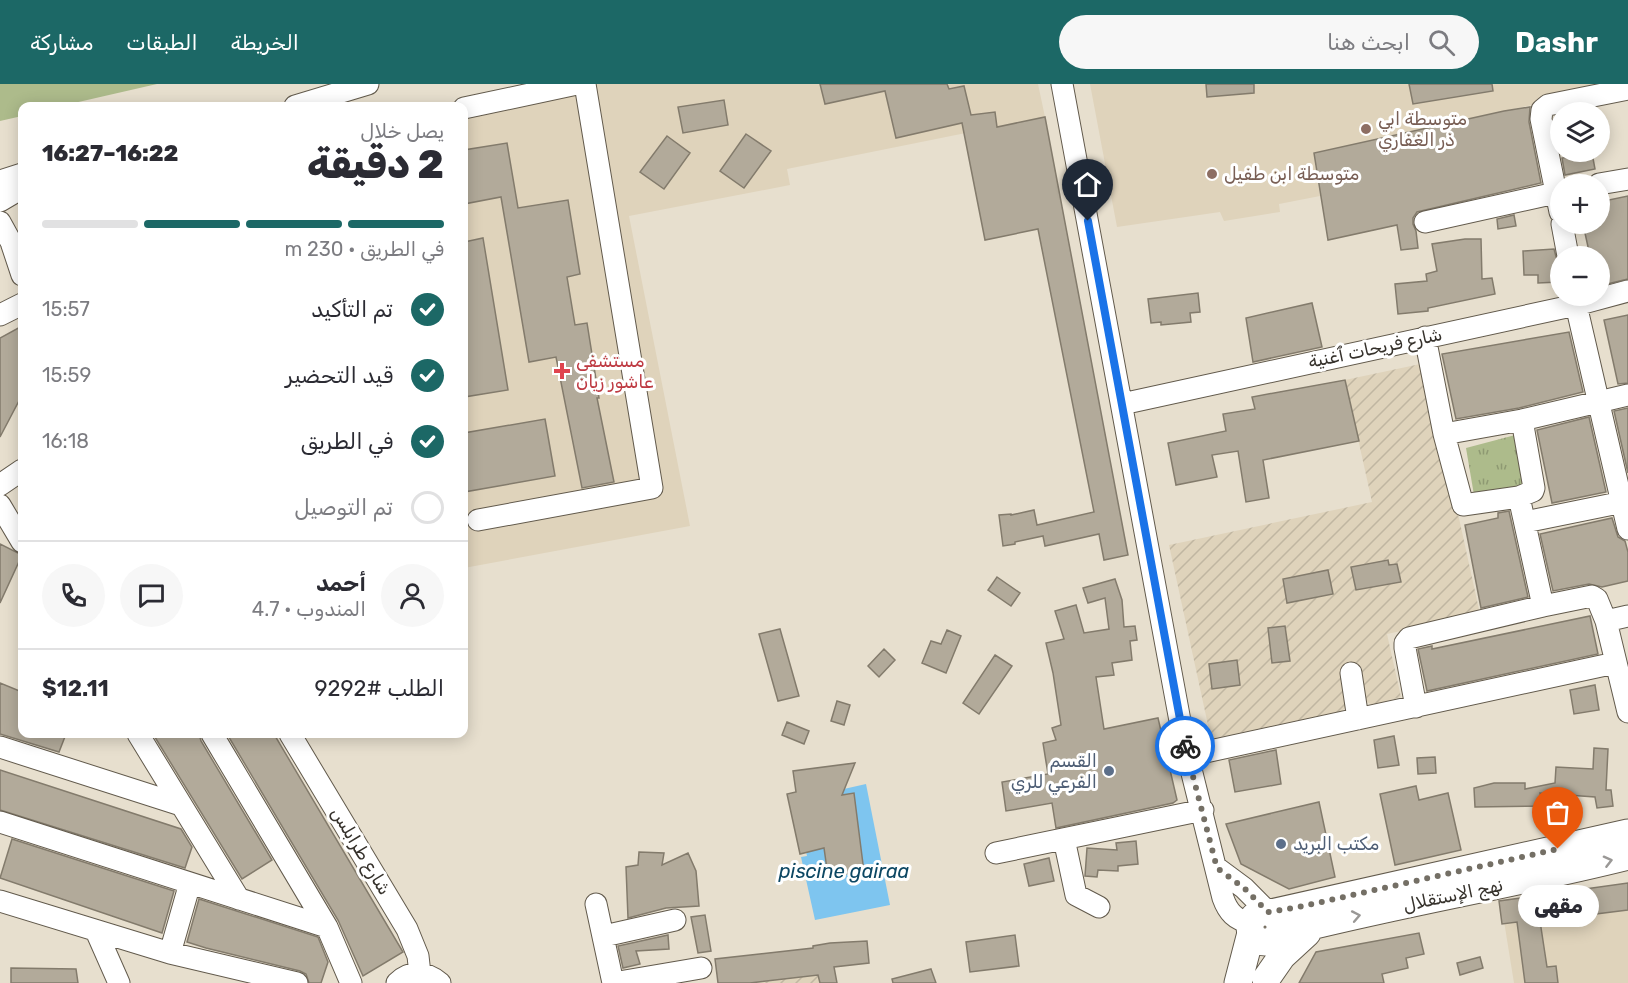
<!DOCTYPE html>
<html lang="ar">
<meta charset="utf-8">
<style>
:root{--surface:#fff;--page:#f7f7f7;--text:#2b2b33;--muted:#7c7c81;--line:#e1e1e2;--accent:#1c6866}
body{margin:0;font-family:Rubik,Vazirmatn,sans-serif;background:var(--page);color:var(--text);direction:rtl;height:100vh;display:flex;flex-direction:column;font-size:22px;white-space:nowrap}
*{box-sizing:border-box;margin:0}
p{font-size:20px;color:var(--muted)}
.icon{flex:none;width:33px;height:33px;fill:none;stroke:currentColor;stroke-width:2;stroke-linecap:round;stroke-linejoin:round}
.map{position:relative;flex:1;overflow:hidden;direction:ltr}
.details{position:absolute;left:18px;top:18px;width:450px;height:636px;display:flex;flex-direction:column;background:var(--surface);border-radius:12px;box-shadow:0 3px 15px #0003;direction:rtl}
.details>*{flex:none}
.buttons{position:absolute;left:1550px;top:18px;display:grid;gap:12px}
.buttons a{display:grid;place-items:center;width:60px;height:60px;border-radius:50%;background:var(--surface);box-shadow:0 3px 15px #0003;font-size:30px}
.pin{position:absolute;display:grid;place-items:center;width:51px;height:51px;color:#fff;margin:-62px -26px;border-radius:50% 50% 50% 0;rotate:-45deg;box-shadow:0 0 6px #0007}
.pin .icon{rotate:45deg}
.courier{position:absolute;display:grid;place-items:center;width:60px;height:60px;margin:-30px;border:4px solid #1a73e8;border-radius:50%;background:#fff;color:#222;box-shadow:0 2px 8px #0007}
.bubble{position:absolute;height:42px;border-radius:21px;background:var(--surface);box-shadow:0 3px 15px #0003;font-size:20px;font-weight:800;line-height:42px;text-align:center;direction:rtl}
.head em{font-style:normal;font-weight:800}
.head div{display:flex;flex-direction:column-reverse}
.head{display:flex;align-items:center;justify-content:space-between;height:102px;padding:0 24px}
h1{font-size:39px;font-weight:800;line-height:45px}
.bar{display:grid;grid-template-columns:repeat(4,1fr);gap:9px 6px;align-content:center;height:72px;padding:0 24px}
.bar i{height:8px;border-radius:4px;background:var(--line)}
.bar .current{background:var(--accent)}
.bar p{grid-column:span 4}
.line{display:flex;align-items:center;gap:15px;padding:0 24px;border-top:2px solid var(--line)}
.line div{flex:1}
.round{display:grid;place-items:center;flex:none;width:63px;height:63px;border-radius:32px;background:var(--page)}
ol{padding:0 24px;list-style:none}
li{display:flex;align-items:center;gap:18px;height:66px}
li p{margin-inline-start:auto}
li .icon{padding:6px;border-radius:50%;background:var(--accent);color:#fff;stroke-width:4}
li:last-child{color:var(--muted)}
li i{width:33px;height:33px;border:3px solid var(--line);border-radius:50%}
header{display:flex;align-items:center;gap:36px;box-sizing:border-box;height:84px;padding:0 30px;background:var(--accent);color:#fff}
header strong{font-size:28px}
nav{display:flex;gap:33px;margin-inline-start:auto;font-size:21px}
.search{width:420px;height:54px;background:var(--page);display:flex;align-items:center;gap:15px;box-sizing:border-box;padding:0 21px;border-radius:33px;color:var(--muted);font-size:22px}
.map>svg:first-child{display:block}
.built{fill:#dfd3bb}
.industrial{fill:url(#industrial-furrows)}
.grass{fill:url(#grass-tufts)}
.garden{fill:#adbb8b}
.water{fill:#7ec5ef}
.building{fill:#b2aa9a;stroke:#837b6c;stroke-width:1.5}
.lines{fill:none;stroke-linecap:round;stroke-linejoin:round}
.minor-casing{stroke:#625a4c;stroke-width:23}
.major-casing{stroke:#625a4c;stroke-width:29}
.minor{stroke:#fff;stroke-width:21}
.major{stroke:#fff;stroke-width:27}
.oneway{stroke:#9a9896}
.done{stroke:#746f65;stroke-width:6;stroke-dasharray:0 10.8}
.route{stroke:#1a73e8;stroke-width:8}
.education-dot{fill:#8d6e63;stroke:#fff;stroke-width:2}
.health-dot{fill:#e0444e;stroke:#fff;stroke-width:2}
.service-dot{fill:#5c6f8a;stroke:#fff;stroke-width:2}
.labels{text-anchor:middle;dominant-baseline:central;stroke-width:6;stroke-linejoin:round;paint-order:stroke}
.education-label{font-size:18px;fill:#785e54;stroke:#fff;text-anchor:start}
.street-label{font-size:18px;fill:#36322c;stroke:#fff}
.health-label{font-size:18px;fill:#be3a42;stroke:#fff;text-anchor:start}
.service-label{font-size:18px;fill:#4e5e75;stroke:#fff;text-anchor:end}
.water-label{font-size:20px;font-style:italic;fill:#0c4763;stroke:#fff}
</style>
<header>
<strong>Dashr</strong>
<div class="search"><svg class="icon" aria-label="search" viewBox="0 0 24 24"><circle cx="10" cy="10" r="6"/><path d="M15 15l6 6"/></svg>ابحث هنا</div>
<nav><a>الخريطة</a><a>الطبقات</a><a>مشاركة</a></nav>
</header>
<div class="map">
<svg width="1628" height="899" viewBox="0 0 1628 899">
<defs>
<pattern id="industrial-furrows" width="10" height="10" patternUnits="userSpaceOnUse" patternTransform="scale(1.5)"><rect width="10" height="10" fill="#dfd3bb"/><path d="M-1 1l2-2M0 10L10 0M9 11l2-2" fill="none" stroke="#c0b6a1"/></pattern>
<pattern id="grass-tufts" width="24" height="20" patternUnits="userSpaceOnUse" patternTransform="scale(1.5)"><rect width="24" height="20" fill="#adbb8b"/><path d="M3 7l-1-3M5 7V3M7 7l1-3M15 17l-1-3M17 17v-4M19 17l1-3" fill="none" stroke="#8e9972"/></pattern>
</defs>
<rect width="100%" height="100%" fill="#e7dfce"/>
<path class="built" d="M534,0H1038L1045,33L787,85L790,101L629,132L690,442L464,484V22H434Z
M1090,0H1627L1314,69L1320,112L1279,120L1280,128L1224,137L1220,128L1117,143Z
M1628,805V899H1514L1503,831Z"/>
<path class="industrial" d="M1425,279L1480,530L1387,550L1401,613L1373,621L1363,616L1350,618L1342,627L1211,655L1169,461L1372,418L1345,296Z
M830,874L836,899H718Z"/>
<path class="grass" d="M1519,350L1528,405L1475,417L1466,364Z"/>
<path class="garden" d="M0,0H157L61,22H22V32L0,37Z"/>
<path class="water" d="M866,700L890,821L815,836L801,773L807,772L795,716Z"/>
<path class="building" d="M820,0H947L949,5L964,2L971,31L995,28L997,43L1045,33L1128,471L1104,476L1099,450L1045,462L1043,452L1015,458V460L1003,462L999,431L1011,430V431L1034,426L1037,441L1094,428L1038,145L985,156L962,39L896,54L885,7L825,20Z
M1206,0H1254V9L1207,13Z
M1409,0H1492L1493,7L1413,20Z
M724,16L728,41L683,49L678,23Z
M1530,23L1529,38L1541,99L1417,128L1413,134V140L1416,147L1418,164L1401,166L1397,141L1328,156L1314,69L1504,27Z
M746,50L771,67L744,104L720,87Z
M667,52L690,69L664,105L640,88Z
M507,59L518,124L568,116L580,190L567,193L575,241L587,239L599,314H597L614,398L582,404L556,273L529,278L501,113L464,120V66Z
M1592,69L1595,85L1565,91L1562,74Z
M1628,112V195L1599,202V172H1590L1583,140H1599V118Z
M1514,131L1516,142L1498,145L1497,135Z
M483,154L508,306L464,313V158Z
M1465,155H1481L1482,195L1492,194L1495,210L1428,224V227L1398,230L1395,200L1427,197L1426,190L1437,187L1432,160Z
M1554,165L1558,180L1559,198L1538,199V191H1524L1523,167Z
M1198,209L1200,228L1190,229L1191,238L1161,241V238L1151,239L1148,215Z
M1312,219L1322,263L1253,278L1246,234Z
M1628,231V299L1618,300L1604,236Z
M22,242V311L0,353V254Z
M1569,248L1583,308L1519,324L1456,335L1442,270Z
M1345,296L1359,357L1263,376L1269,414L1246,418L1238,367L1212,371L1217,393L1176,401L1168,359L1226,347L1223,330L1255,325L1252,313Z
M1628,324V389L1614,327Z
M1589,333L1606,408L1552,419L1537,346Z
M545,335L555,392L464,408V349Z
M1509,427L1528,513L1481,524L1465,441L1498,434V429Z
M1612,434L1618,453L1625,457L1628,468V497L1602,503L1589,500L1553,507L1540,450Z
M0,460L22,471L0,519Z
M1388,476L1389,481L1397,480L1401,498L1356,506L1351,483Z
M1328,486L1333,510L1287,519L1283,495Z
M997,493L1020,509L1011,522L988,506Z
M1115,495L1122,516L1124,543L1135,542L1137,556L1130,557L1132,576L1112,579L1114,591L1096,593L1104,645L1158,634L1177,716L1173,719L1056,744L1052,719L1006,727L1002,698L1048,690L1043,659L1056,656L1052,644L1061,641L1053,589L1046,559L1064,555L1055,527L1076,521L1084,549L1109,545L1105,514L1088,519L1083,504Z
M1590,532L1598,570L1427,607L1418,565L1432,562V565Z
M1285,542L1290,577L1272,579L1268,544Z
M780,545L799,612L778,617L759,550Z
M947,546L961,552L946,589L922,579L931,557L941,560Z
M884,565L895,576L879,593L868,582Z
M995,571L1012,582L979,630L963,619Z
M1237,576L1240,601L1212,605L1209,580Z
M0,599L22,608V650H66L59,668L0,650Z
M1595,601L1599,626L1574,630L1570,606Z
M837,617L850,621L844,641L831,637Z
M787,638L809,647L804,660L782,651Z
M153,650H199L201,657L272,776L242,795Z
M227,650H274L403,868L363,892L338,836Z
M1394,652L1399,681L1378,684L1374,656Z
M1594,664L1608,665L1606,706H1611L1613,722L1597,724L1595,713L1540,709L1543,722L1475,723L1474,704L1494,699H1525V705L1555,699L1556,683L1593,685Z
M1276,666L1281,700L1235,708L1229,676Z
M1435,673L1436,689L1418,690L1417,674Z
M855,679L842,711L854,709L864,788L828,792L824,764L800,770L787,710L796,708L793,687Z
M0,686L181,745L192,763L185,784L0,726Z
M1416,702L1419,716L1448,709L1461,766L1395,781L1380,710Z
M1319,718L1335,793L1289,805L1241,780L1226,740Z
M12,755L174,807L162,849L0,794Z
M1136,757L1138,780L1118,782V787L1098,786L1097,793L1085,792L1087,764L1117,766L1116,759Z
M639,768L664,769L662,781L688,769L696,787L699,822L666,824L628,834L626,783L638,781Z
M1049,774L1054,797L1029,802L1024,780Z
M1628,799V826L1540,837L1547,883L1556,882L1558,899H1525L1517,838L1502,840L1499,817Z
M199,815L318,853L328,878L321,899H309L306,890L300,887L206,864L187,858Z
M705,831L711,867L698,869L691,833Z
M1419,849L1424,870L1406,874L1408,884L1382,890L1384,899H1299L1316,868Z
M668,851L669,865L636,867L640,880L623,884L618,862Z
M1015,851L1019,882L970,888L966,858Z
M867,857L869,879L834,883L837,899H820L818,891L750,899H718L715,875L813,864V862L830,859Z
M1480,873L1483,884L1460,891L1457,879Z
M11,884L76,885L78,899H11Z
M931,885L936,899H893L892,895Z"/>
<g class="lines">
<g class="minor-casing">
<path id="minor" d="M1062,0L1183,653L1223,814C1228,828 1235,836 1251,839
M295,22L368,0
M464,24L577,0
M0,97L22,90
M1599,100L1628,95
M0,117L22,104
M1560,128L1541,35L1542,26L1548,21L1628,5
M0,138L11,158L22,191
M1425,138L1560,108
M1562,140L1568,172
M1574,212L1628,445
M0,231L22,220
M1425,253L1444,350L1463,421L1519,413L1533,407L1534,404L1522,336
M1122,320L1576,221L1628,207
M1444,350L1522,336L1628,311
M0,401L22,386
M1519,413L1543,522
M0,421L22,458
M478,436L652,404L585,0
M1525,438L1628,417
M1606,537L1628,532
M1351,589L1358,635
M1416,623L1405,564V559L1409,554L1543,522L1592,512L1597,515L1606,537L1628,628
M138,650L239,815
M212,650L327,843L351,899
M290,650L407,845L418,872L420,890
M0,663L181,721
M1187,672L1615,579
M0,738L327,843
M1064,755L1076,811L1099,823
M996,769L1203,726
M1217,784L1244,804L1268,828
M0,817L170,869L297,899
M596,820L613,899
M96,847L119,899
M604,852L675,836
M170,869L190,799
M397,899C410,886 427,887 440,899
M613,899L701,884"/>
</g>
<g class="major-casing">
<path id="major" d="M1250 843a15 15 0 1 1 30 0a15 15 0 1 1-30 0Z
M1271,829L1628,749
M1279,850C1394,820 1512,801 1628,772
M1266,895L1282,872L1307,849
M1238,899L1251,849"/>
</g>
<use href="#minor" class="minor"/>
<use href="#major" class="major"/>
</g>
<defs><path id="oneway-chevron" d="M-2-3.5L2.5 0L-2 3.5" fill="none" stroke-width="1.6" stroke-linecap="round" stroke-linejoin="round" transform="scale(1.5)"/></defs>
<g class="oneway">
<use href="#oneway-chevron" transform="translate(1608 777) rotate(-14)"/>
<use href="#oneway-chevron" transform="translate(1356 832) rotate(-11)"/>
</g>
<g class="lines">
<path class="done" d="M1185,662L1217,784L1244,804L1268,828L1299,823L1558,765"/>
<path class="route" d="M1088,137L1185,662"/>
</g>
<g class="education-dot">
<circle cx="1366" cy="45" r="6"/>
<circle cx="1212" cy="90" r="6"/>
</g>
<path class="health-dot" d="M559 278h6v6h6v6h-6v6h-6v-6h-6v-6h6z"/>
<g class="service-dot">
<circle cx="1109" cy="687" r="6"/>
<circle cx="1281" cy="760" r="6"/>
</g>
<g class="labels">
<g class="education-label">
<text x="1378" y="35">متوسطة ابي<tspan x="1378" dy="21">ذر الغفاري</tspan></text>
<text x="1224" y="90">متوسطة ابن طفيل</text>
</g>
<g class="street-label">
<text transform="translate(1375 264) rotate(-12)">شارع فريحات ٱغنية</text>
<text transform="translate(361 767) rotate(59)">شارع طرابلس</text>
<text transform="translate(1453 811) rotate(-12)">نهج الإستقلال</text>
</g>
<g class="health-label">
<text x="576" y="277">مستشفى<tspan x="576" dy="21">عاشور زيان</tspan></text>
</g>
<g class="service-label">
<text x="1097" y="677">القسم<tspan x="1097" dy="21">الفرعي للري</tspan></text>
<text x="1293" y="760" text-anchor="start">مكتب البريد</text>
</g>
<g class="water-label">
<text x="844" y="787">piscine gairaa</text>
</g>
</g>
</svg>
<div class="buttons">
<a><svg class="icon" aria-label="layers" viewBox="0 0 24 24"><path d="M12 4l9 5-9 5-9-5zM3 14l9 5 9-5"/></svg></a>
<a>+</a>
<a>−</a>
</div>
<div class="pin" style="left:1558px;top:765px;background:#ea580c"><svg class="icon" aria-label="bag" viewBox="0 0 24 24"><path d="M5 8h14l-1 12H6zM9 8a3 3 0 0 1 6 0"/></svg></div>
<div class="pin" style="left:1088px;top:137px;background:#1f2937"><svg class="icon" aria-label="home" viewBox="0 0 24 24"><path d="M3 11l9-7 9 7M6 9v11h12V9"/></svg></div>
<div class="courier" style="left:1185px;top:662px"><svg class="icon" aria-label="bike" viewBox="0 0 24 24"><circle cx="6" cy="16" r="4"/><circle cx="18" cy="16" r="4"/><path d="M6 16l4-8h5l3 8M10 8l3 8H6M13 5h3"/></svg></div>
<div class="bubble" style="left:1518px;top:801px;width:81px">مقهى</div>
<section class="details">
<div class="head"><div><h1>2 دقيقة</h1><p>يصل خلال</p></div><em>16:22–16:27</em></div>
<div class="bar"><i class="current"></i><i class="current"></i><i class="current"></i><i></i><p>في الطريق · 230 m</p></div>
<ol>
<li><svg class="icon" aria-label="check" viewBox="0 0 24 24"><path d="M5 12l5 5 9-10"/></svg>تم التأكيد<p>15:57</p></li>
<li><svg class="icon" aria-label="check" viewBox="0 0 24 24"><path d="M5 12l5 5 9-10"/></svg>قيد التحضير<p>15:59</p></li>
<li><svg class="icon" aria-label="check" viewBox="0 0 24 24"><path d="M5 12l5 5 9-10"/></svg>في الطريق<p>16:18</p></li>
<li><i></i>تم التوصيل</li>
</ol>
<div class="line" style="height:108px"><a class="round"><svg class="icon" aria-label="person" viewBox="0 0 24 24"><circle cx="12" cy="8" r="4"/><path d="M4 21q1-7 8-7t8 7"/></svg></a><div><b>أحمد</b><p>المندوب · 4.7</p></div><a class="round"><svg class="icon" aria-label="chat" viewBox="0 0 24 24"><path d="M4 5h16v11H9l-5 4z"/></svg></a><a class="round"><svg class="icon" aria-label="phone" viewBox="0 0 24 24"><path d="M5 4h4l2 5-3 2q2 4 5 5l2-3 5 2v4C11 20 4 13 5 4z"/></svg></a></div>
<div class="line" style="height:78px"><div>الطلب #9292</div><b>$12.11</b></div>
</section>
</div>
